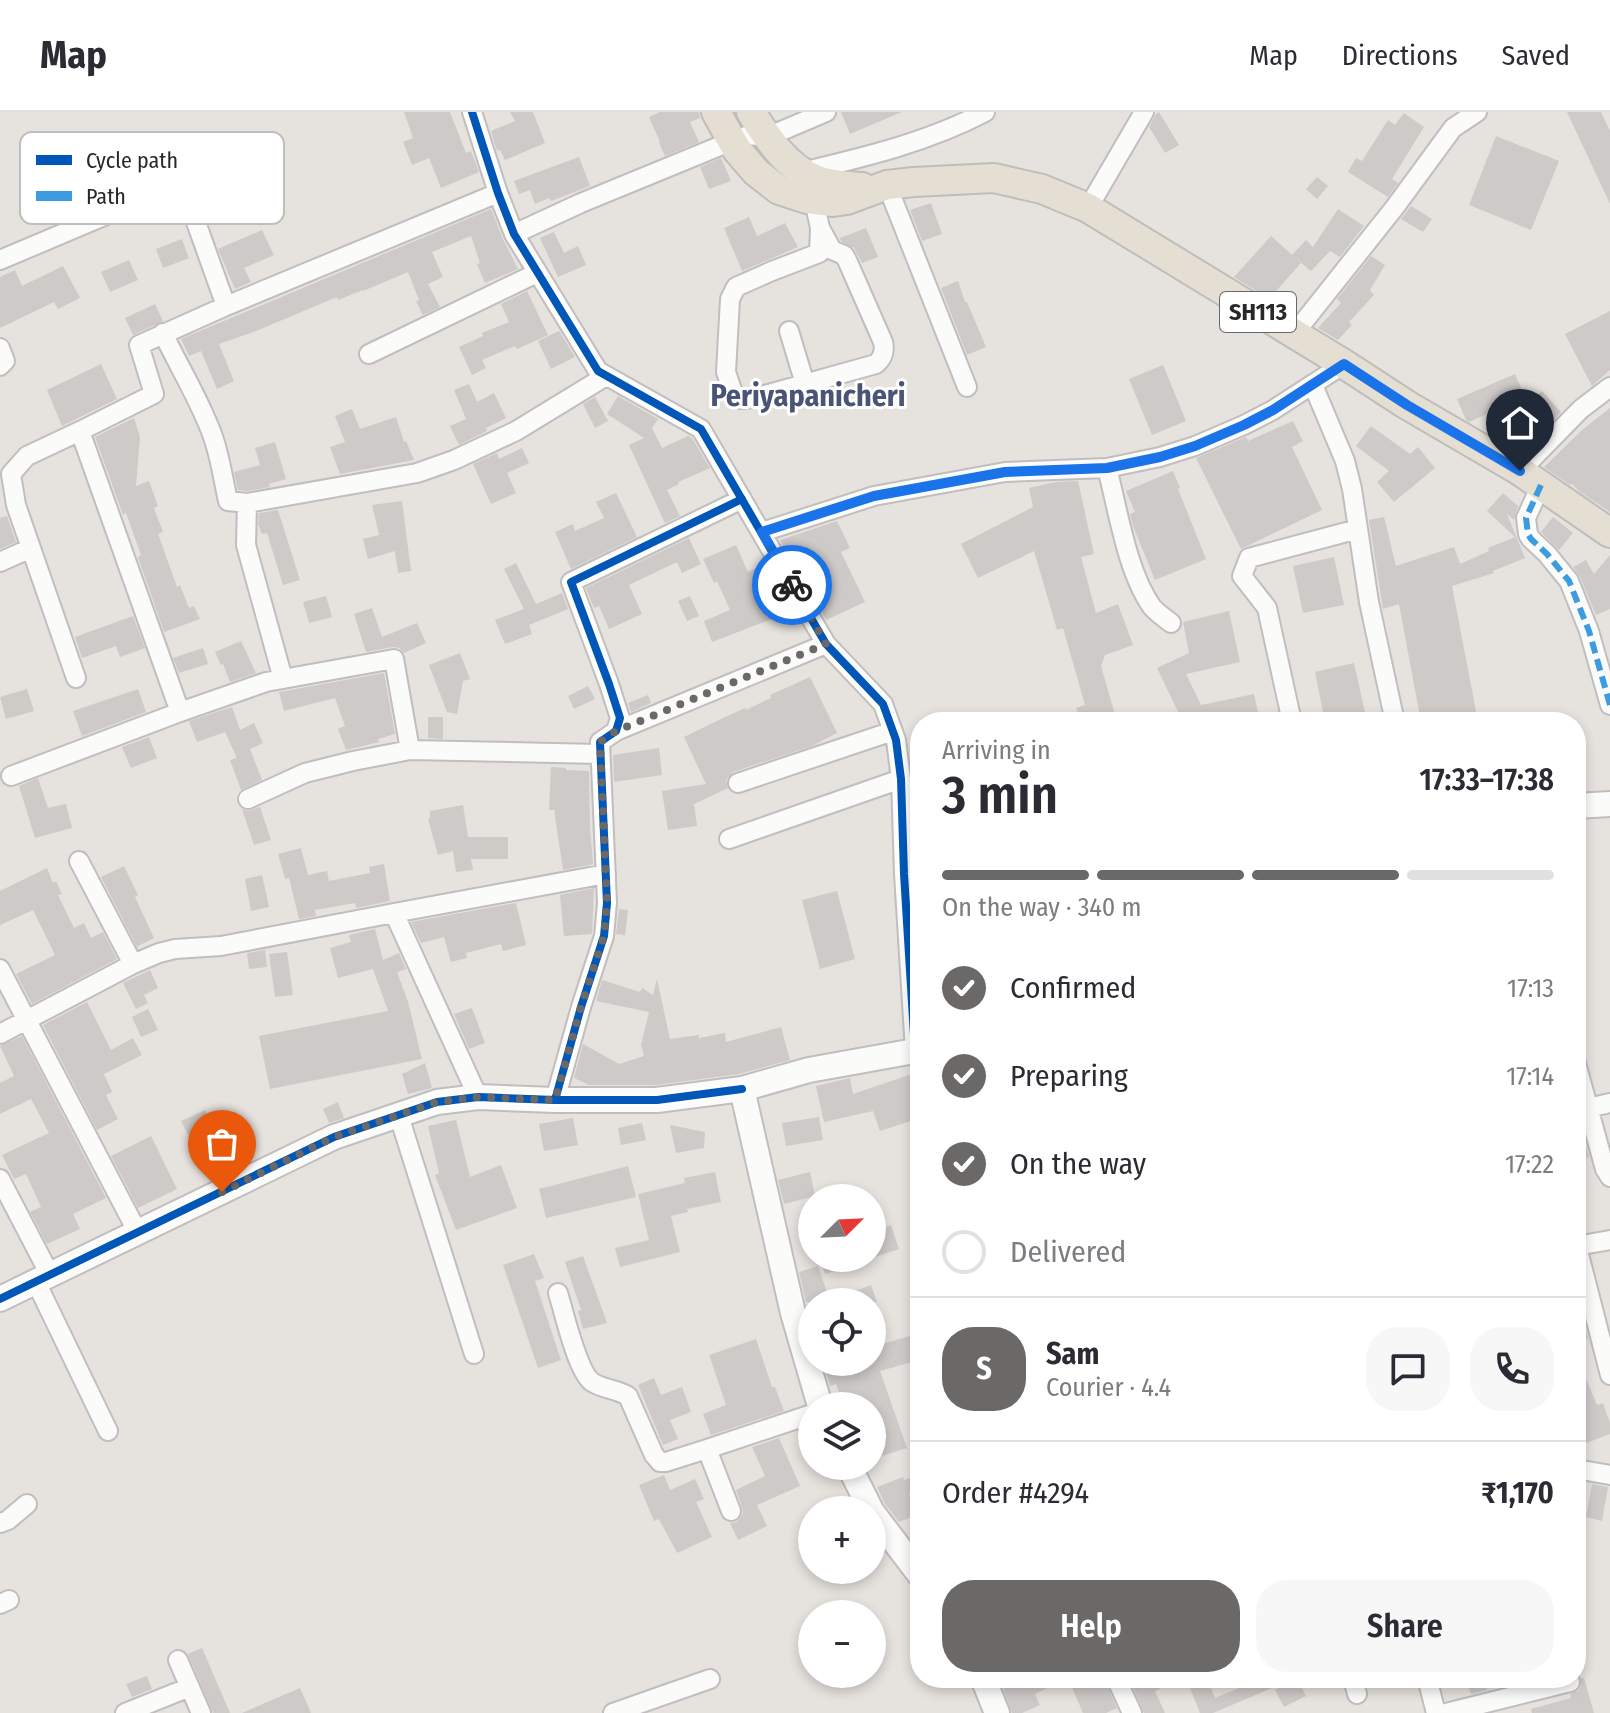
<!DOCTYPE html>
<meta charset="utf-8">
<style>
:root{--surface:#fff;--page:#f7f7f7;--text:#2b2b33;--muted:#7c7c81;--line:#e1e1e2;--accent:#6a6968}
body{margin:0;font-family:"Fira Sans Condensed",sans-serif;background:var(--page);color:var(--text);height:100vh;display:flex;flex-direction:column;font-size:30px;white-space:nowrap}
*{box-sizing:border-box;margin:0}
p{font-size:26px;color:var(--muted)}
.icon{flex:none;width:44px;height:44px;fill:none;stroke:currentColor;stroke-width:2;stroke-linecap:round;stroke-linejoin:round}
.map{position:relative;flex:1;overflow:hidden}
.details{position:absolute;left:910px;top:600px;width:676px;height:976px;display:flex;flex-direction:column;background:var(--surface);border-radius:32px;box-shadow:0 4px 12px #0003}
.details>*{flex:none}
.needle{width:52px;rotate:66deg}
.tools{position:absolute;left:798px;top:1072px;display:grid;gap:16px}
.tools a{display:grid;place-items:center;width:88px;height:88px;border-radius:50%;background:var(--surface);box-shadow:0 4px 12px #0003;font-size:40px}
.pin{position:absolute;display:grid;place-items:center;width:68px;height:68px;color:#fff;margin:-82px -34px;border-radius:50% 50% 50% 0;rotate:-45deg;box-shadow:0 0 8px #0007}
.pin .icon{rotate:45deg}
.courier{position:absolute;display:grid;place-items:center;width:80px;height:80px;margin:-40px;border:6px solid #1a73e8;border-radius:50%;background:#fff;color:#222;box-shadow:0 2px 10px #0007}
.head em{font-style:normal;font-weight:600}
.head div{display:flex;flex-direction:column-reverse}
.head{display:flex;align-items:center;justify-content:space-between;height:136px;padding:0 32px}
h1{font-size:52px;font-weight:600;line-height:60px}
.bar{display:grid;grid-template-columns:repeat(4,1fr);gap:12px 8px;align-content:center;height:96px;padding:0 32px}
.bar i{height:10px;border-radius:6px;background:var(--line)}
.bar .on{background:var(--accent)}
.bar p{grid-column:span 4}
.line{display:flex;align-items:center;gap:20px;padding:0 32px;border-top:2px solid var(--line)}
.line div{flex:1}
.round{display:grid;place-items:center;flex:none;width:84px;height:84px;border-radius:32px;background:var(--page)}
ol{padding:0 32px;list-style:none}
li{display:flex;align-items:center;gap:24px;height:88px}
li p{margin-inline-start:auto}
li .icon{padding:8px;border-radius:50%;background:var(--accent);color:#fff;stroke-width:4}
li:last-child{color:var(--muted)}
li i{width:44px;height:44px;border:4px solid var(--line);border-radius:50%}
.cta{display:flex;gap:16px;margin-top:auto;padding:16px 32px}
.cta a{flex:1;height:92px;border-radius:32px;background:var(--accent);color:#fff;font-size:32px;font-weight:600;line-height:92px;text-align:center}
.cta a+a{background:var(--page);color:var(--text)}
header{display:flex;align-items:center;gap:48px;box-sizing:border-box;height:112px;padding:0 40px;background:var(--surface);border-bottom:2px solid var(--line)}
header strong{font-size:38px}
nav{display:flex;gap:44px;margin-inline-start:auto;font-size:28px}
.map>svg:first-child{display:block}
.building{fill:#cdcac8}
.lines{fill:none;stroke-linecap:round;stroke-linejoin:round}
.street-casing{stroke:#c0bebf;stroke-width:22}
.secondary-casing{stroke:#c0bebf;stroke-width:28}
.primary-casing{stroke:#bfbdbc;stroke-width:32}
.street{stroke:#fbfbfa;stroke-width:18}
.secondary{stroke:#fbfbfa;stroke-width:24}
.primary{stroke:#e5dfd3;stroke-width:28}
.quiet{stroke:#3d9ce0;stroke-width:6;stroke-dasharray:12 6;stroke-linecap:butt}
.cycleway-casing{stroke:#fff;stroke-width:13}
.cycleway{stroke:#0057b8;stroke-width:8}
.done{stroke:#6a6968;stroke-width:8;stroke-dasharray:0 14.4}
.route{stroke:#1a73e8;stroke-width:10}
.labels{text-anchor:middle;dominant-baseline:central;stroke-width:6;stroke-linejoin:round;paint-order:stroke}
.shield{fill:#fff;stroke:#686868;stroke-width:2}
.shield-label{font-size:24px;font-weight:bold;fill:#282828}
.quarter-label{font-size:30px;font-weight:bold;fill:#4a5477;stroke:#fff}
.key{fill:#fff;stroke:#bebebe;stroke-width:2}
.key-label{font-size:22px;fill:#282828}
</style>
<header>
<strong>Map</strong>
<nav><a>Map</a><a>Directions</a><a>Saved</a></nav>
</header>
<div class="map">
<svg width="1610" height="1601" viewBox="0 0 1610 1601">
<rect width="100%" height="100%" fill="#e6e2de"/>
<path class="building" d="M404,0H450L466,41L471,39L479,60L441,76L429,46L412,53L403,30L413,26Z
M510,0H533L545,31L505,48L500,38L497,39L491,19L515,9Z
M660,0H699L700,6L690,10L699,30L665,44L659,31L660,30L649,5Z
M841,0H902L850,22Z
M1159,0L1179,33L1165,41L1149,15L1156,2Z
M1567,0H1601L1610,19V92Z
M1404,1L1424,15L1392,67L1398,71L1388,85L1348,60L1356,46L1362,49L1388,8L1395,13Z
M1496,24L1559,49L1531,118L1469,93Z
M579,45L590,74L551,89L549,86L535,92L530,78L519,82L514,69Z
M721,46L731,69L709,77L700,55Z
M1317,65L1328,74L1317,87L1306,77Z
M931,91L942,122L922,129L910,98Z
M1411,94L1432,107L1423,120L1401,107Z
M491,97L503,127L518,157L485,171L477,152L480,151L471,124L432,140L443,165L428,172L440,195L423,203L416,189L419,188L408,160L363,179V178L338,188L337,185L256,219L219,232L234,269L217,277L201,239L189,244L181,227Z
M1338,97L1364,114L1340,145L1330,139L1311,159L1292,143L1306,128L1313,135Z
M749,105L757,124L785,111L798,135L742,159L724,116Z
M866,116L878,145L862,151L854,136L841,129L840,126Z
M262,118L274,143L244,156L251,170L235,177L218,137Z
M554,120L564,141L578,134L586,153L558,165L540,126Z
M1271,124L1301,151L1269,187L1234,165Z
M182,127L189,146L163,156L156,137Z
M1371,144L1385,153L1370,178L1374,183L1349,210L1352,213L1338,228L1318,216L1341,191L1337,187Z
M129,148L138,168L110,180L101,160Z
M63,154L80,186L58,197L54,190L0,216V165L15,158L22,174Z
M958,169L965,190H967L986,235L967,243L941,176Z
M527,179L548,223L517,237L515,234L482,248L486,256L472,263L459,235L483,224L482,221L509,210L501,192Z
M155,192L163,209L133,223L125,206Z
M1610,199V258L1592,274L1565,222Z
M559,219L575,245L551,257L538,229Z
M101,252L117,287L62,314L47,278Z
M1163,253L1186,309L1152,323L1129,267Z
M1515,262L1528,292L1542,279L1561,300L1538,324L1510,292L1469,310L1466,308L1457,287Z
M469,272L477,290L494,281L506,306L486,316L487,319L459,333L450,314L466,307L454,278Z
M618,284L658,307L652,316L662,336L688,324L692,326L710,356L678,370L679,372L667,378L680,404L665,411L629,333L644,326L607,302Z
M595,285L608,309L595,316L583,292Z
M1610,296V400L1580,380L1572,372L1570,373L1544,355L1582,318Z
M352,297L360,317L396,305L404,330L406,329L414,348L340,362L330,335L345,330L335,304Z
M134,306L140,325L136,374L149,369L158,394L154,396L163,420L158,422L177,475L180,473L189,496L194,494L200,507L164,520L138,445L141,443L126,401L123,403L95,325Z
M1293,309L1303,329L1292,335L1322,398L1241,437L1196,346L1246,325L1248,329Z
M1371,314L1410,342L1418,335L1435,356L1394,390L1377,370L1389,359L1356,334Z
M275,330L286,367L269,372L270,375L247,379L238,378L234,360L260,353L255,336Z
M522,336L529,351L507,361L516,381L491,392L473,352L497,341L499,347Z
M1173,359L1180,376L1178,377L1206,447L1155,468L1133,414L1130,402L1135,400L1126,379Z
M1078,369L1094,442L1081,445L1096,501L1118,492L1133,533L1105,543L1101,554L1117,610H1081L1076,596L1085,593L1063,516L1057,518L1034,439L978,466L961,432L1033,395L1029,376L1056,370Z
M616,381L637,425L571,457L555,420L573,412L575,419L604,406L596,390Z
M1503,381L1518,394L1514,408L1507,402L1525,446L1493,459L1494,461L1452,474L1478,610H1421L1399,492L1383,497L1369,408L1384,405L1396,454L1454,435L1460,452L1489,439L1488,436L1515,425L1487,399Z
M402,389L411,459L398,461L395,439L368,447L363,427L379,423L372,393Z
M278,398L300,468L283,473L267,421L262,422L258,412L259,401Z
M7,404L16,430L0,437V406Z
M1553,405L1573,421L1559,438L1541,420Z
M837,409L850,436L841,440L865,490L826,508L780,428Z
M689,426L701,452L682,461L677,450L629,473L642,502L609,517L599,494L594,496L586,476Z
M736,433L748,460L766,452L793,499L712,530L704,509L730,498L717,469L714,471L703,447Z
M1610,443V497L1596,503L1580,465L1573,455L1586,448L1594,462Z
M1334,445L1344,493L1303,501L1293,454Z
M516,451L536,492L562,481L568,497L529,513L532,522L505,532L495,508L524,497L504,457Z
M326,484L332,505L309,511L303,490Z
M690,484L699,504L687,509L678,489Z
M372,496L382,525L417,511L426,531L404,541L399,536L393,535L366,540L354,502Z
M1229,499L1240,550L1186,562L1201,593L1254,582L1260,610H1183L1157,556L1189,541L1183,510Z
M133,504L145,536L120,545L116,534L82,546L75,525Z
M241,529L256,561L230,570L223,552L221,553L215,540Z
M203,536L208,552L179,561L173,546Z
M460,541L470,567L463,569L457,602L447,600L429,553Z
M1354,551L1367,610H1350L1349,606L1325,610L1315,560Z
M384,561L395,622L378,627L379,630L346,638L338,617L345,614L335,586L284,599L279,580Z
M810,565L837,621L812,634L733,660L726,668L728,676L694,692L697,714L668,718L662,679L706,672L684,625L723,606L745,596L746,598L771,586L770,583Z
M588,574L595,587L574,597L568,584Z
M27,577L34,599L6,607L0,585Z
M138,577L146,600L82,624L73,599Z
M648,583L651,591L631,600L628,591Z
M232,595L240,618L254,611L263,631L250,637L262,668L241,678L230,648L237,646L225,620L197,630L189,609Z
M428,605H443V627L428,626Z
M149,625L157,646L131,656L122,635Z
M659,636L662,663L614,670L613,643Z
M551,655L566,656V658L589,659L590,715L593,752L563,758L554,698H549Z
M38,666L48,696L66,692L72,716L35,726L19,674Z
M463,693L468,725H508V747H471L473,758L456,760L453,739L438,743L428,707L430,706V699Z
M260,695L271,728L254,733L242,697L248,699Z
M301,736L308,763L327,759L329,769L370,761L369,755L384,752L390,789L356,796L355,791L315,798L316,804L299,807L289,766L285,767L278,742Z
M124,754L138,783L135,785L154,826L138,834V837L101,765Z
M47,756L53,771L56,769L62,782L58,783L74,816L84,811L91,826L103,820L117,847L32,892L16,862L55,843L33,798L0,813V779Z
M262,763L269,795L251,799L245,767Z
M594,776L592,822L564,824L560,783Z
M837,779L855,847L820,857L802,788Z
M516,791L526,833L503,839L501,832L466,841L467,846L451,850L444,825L421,831L411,810Z
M619,797L628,798L625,823L616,822Z
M375,817L383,848L399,841L406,857L397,860L408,890L422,947L270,977L259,924L388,899L373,857L338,866L330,836L351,830L349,823Z
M265,838L267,855L249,857L247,841Z
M287,840L293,883L275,885L269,842Z
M150,858L158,876L144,883L148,891L136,897L123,871Z
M657,867L670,927L699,923V926L725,921L726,930L781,915L790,948L739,962L656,973H589L574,966L583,932L619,952L644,944L641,933L649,900L596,889L602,868L640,880L642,876L653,883Z
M87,890L111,938L133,926L142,943L104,962L112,980L106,983L118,1007L97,1018L43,913Z
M472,896L485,931L469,937L454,902Z
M148,897L158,918L141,925L132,905Z
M22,924L106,1086L73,1102L80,1117L47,1132L30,1100L41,1095L26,1062L14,1067L2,1043L49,1021L31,987L0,1002V971L14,964L0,934Z
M425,951L432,976L408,982L402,962Z
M915,961L920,977V1006L880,1019L873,999L824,1010L816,974L850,966L853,982Z
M338,990L344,1006L329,1011L323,997Z
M205,998L219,1026L211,1030L223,1055L208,1061L181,1009Z
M819,1005L823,1028L786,1034L782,1011Z
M1576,1005H1578L1589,1045L1576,1049Z
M573,1006L578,1033L544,1039L539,1012Z
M456,1008L470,1065L501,1053L517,1096L456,1118L435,1063L439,1061L428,1014Z
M642,1011L646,1028L621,1033L618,1016Z
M670,1013L705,1020L704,1036L676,1041Z
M151,1024L177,1077L138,1096L111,1044Z
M628,1054L636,1085L546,1106L539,1077Z
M715,1060L721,1090L687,1097L688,1100L671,1104L680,1140L620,1155L615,1136L649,1128L638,1082L685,1071L684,1066Z
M810,1060L815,1084L784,1092L778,1068Z
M891,1113L899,1137L872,1146V1120Z
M534,1142L544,1166L535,1169L561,1248L538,1256L503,1153Z
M583,1144L607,1211L583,1217L578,1199L581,1198L565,1150Z
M820,1146H864L865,1149L825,1162Z
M818,1154L830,1189L871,1173L877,1190H806L799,1160Z
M1582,1201L1588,1227L1576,1231V1203Z
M920,1221V1248L880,1259L907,1336L872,1347V1294H844L836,1272L830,1274L823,1250H872V1235Z
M756,1227L772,1275H775L784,1299L711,1323L703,1302L726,1293L709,1243Z
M1576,1242L1597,1293L1603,1291L1610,1311V1322L1576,1335Z
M654,1266L661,1283L682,1275L691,1300L670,1308L678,1327L663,1333L638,1273Z
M779,1326L800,1374L757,1393L767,1414L738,1428L730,1411L736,1410L743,1402L742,1395L736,1378L765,1364L752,1335Z
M664,1363L670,1378L695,1367L704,1387L696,1390L712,1425L677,1441L659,1407L654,1409L639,1373Z
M920,1363V1378L909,1382L916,1403L899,1410L885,1392L877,1375L903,1365L904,1368Z
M1592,1372L1608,1375L1602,1409L1586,1405Z
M202,1536L230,1601H213L188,1542Z
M147,1564L152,1577L132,1585L126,1572Z
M1028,1566H1104L1117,1596L1106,1601H1083L1068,1566L1035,1582L1040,1593L1022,1601H1012L1003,1577Z
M1139,1566H1185L1155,1579L1165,1601H1144L1131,1570Z
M1186,1566H1207L1215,1586L1263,1566H1290L1291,1568L1213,1601H1200Z
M1297,1566L1306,1584L1284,1595L1275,1578Z
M1465,1566H1483L1487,1578L1471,1582Z
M1581,1566H1584L1594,1601H1532L1531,1597L1571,1586L1570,1582L1578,1579L1581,1574Z
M300,1576L311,1601H242Z"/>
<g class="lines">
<g class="street-casing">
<path id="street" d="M472,0L498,81L514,122L598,259L701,317L826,532L883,592L896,628L901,667L904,762L915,939
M802,60C865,45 928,30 985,0
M182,71L270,30
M887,73L967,275
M814,88L820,116L819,141L772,159L736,175L730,187L726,260L732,278L735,283L741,287L754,286L876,252C883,246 885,238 883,230L847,148L844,143L832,138L820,116
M1088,96L1144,0
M514,122L581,91L732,29L749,23L767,25L826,0
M0,148L182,71L226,194L498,81
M789,219L805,272
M163,221C179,255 199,287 212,322C220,343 223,367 228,389L247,391
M1294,222L1395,95L1453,16L1477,0
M0,236L5,249L0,254
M369,242L537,161
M1313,273L1345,349L1352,377L1369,490L1395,610
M1107,356C1118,398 1127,460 1152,495C1157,501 1165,506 1171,511
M1520,359L1581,297L1610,275
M1541,373L1526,406L1528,422L1531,427L1547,442L1569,469L1589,519L1610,593
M762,420L874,384L1005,360L1107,356L1160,345L1195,334L1244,313L1273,298L1344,252
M0,450L31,436
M76,566L16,393L11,362L27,344L80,319
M283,567L246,433L247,391L417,361L454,348L516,319L606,264
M180,600L266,570L394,547L410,638
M1292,610L1267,496L1242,464L1249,446L1358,417
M616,619L826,532
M11,664L180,600L80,319L154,282L139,233L226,194
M738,671L893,619
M248,687L305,661L353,649L410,638L600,642
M729,727L901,667
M79,749L133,852
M394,801L606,762
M0,857L138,1121
M0,922L133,852L159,841L175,837L221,834L394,801L478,985
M1576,951L1605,1057L1610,1065
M555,988L581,895L604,824L607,791L600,630L616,619L620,606L609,572L571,470L742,387
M1588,996L1610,991
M399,1004L474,1242
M0,1067L50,1163
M1576,1131L1610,1263
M1576,1134L1610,1128
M36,1170L108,1319
M558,1181C564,1200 577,1259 592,1270C602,1277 617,1277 628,1284L654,1343L660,1350H666L707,1337
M1576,1357L1610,1363
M731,1399L707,1337L812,1302
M0,1411L8,1408L27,1392
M0,1492L9,1488
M178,1548L201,1601
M1116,1566L1132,1601
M1353,1566L1357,1582
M1427,1566L1436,1601
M125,1601L190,1575
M613,1601L710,1567
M1446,1601L1570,1570"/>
</g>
<g class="secondary-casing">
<path id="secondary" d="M1576,694L1610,692
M0,1187L334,1025L437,990L478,985L555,988H657L742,977
M820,1294L793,1201L742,977L809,958L920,938
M849,1354L871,1398
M872,1400L920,1463
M983,1566L997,1601"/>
</g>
<g class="primary-casing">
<path id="primary" d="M716,0L737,38L756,60L779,78L807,87L833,90L847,88L887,73L914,70L994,66L1042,77L1088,96L1344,252L1407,293L1520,359L1610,421
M751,0C767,26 787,56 817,68C831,73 847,74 862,75"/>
</g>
<use href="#street" class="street"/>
<use href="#secondary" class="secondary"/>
<use href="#primary" class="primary"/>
<path class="quiet" d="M1541,373L1526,406L1528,422L1531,427L1547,442L1569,469L1589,519L1610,593"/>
<g class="cycleway-casing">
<path id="cycleway" d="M472,0L498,81L514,122L598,259L701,317L826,532L883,592L896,628L901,667L904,762L915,939
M555,988L581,895L604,824L607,791L600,630L616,619L620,606L609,572L571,470L742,387
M0,1187L334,1025L437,990L478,985L555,988H657L742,977"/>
</g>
<use href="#cycleway" class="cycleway"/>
</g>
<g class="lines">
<path class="done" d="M222,1080L334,1025L437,990L478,985L555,988L581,895L604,824L607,791L600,630L616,619L826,532L792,473"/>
<path class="route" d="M792,473L762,420L874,384L1005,360L1107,356L1160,345L1195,334L1244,313L1273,298L1344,252L1407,293L1520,359"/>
</g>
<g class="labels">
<rect class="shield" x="1220" y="180" width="76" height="40" rx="6"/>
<g class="shield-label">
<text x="1258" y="200">SH113</text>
</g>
<g class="quarter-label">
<text x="808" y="284">Periyapanicheri</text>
</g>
</g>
<rect x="20" y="20" width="264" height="92" rx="12" class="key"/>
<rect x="36" y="43" width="36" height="10" fill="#0057b8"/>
<rect x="36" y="79" width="36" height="10" fill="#3d9ce0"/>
<g class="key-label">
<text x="86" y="56">Cycle path</text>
<text x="86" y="92">Path</text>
</g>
</svg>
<div class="tools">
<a><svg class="needle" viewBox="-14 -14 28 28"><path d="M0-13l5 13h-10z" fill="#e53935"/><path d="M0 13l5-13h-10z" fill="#7c7c81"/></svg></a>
<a><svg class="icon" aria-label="locate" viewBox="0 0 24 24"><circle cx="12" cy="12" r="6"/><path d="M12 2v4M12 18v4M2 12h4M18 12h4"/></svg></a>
<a><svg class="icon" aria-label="layers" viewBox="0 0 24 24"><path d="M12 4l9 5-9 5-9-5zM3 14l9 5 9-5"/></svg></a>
<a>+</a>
<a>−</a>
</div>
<div class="pin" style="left:222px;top:1080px;background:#ea580c"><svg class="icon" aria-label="bag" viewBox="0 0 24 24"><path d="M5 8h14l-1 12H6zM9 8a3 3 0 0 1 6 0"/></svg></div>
<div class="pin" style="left:1520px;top:359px;background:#1f2937"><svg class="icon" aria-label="home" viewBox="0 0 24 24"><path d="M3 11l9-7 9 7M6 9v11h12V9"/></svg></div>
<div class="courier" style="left:792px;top:473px"><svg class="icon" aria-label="bike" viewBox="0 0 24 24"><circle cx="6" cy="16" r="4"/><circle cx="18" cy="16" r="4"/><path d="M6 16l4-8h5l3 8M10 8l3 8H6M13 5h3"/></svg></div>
<section class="details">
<div class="head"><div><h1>3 min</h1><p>Arriving in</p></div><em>17:33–17:38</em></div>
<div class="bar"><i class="on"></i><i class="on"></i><i class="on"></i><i></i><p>On the way · 340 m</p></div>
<ol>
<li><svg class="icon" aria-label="check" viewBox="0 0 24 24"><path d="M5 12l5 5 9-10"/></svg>Confirmed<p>17:13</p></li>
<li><svg class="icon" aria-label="check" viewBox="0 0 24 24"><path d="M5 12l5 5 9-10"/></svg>Preparing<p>17:14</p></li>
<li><svg class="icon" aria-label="check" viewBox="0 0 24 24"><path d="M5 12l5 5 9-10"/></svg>On the way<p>17:22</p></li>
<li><i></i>Delivered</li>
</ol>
<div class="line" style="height:144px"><b class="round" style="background:var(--accent);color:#fff">S</b><div><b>Sam</b><p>Courier · 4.4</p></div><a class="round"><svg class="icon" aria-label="chat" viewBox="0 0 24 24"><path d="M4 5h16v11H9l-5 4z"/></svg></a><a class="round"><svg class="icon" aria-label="phone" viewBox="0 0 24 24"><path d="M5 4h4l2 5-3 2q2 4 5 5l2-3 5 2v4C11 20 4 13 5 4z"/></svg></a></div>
<div class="line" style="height:104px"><div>Order #4294</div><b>₹1,170</b></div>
<div class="cta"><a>Help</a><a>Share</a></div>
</section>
</div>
